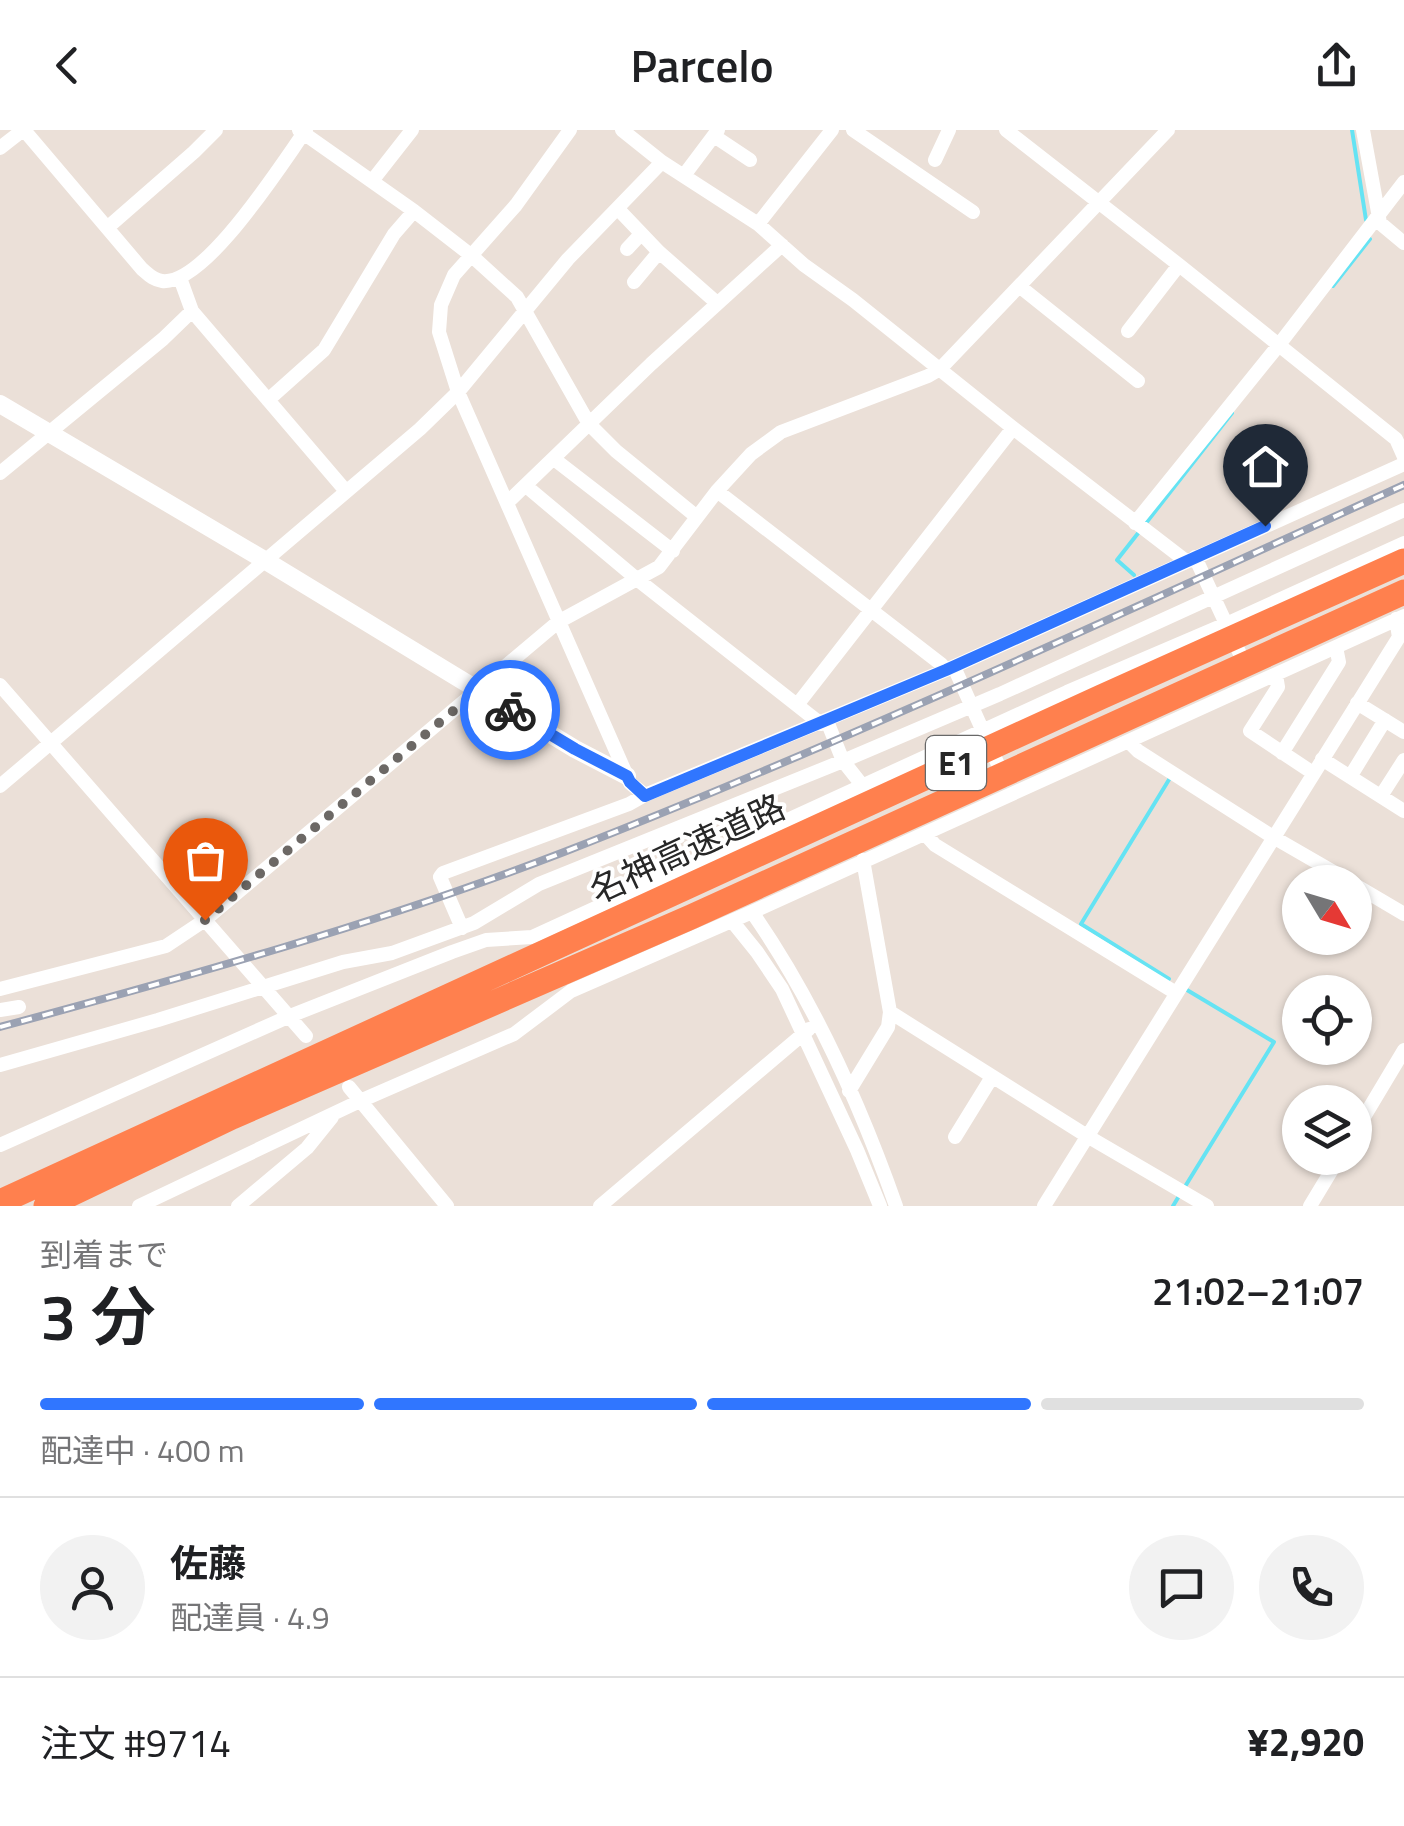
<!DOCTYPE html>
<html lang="ja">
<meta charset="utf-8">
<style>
:root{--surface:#fff;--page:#f2f2f2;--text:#202124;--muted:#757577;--line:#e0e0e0;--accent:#3076ff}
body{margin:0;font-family:"Titillium Web","Noto Sans JP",sans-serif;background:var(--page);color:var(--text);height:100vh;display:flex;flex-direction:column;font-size:38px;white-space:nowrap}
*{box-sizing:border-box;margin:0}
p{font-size:32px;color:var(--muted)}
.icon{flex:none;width:55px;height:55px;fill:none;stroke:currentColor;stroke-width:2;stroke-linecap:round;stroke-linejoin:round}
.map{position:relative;height:1076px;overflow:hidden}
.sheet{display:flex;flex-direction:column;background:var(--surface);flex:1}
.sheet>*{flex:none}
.needle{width:65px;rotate:128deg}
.controls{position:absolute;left:1282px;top:735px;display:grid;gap:20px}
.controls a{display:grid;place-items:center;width:90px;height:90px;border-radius:50%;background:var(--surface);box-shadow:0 2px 8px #0004;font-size:50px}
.pin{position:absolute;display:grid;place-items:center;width:85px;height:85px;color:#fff;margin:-102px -42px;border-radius:50% 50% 50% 0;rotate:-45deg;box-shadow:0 0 10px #0007}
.pin .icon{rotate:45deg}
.courier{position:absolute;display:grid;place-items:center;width:100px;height:100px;margin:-50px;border:8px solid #3076ff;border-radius:50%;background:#fff;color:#222;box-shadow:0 2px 12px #0007}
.summary em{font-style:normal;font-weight:600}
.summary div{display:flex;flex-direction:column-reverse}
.summary{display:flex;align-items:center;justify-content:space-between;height:170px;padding:0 40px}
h1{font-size:65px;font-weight:600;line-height:75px}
.bar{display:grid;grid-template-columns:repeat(4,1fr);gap:15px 10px;align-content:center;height:120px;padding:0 40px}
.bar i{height:12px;border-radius:8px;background:var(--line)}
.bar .selected{background:var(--accent)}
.bar p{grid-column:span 4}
.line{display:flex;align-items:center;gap:25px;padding:0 40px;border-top:2px solid var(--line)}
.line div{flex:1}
.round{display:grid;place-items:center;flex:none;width:105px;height:105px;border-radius:52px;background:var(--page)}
header{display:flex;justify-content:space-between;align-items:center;height:130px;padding:0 40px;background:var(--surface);font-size:45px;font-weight:600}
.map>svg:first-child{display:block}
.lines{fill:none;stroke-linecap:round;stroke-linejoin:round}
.stream{stroke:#65e3f3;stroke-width:4}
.minor{stroke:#fff;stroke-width:14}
.tertiary{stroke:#fff;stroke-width:18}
.motorway{stroke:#ff804e;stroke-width:25}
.rail-casing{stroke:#9ba2b3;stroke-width:8}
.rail{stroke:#fff;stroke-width:4;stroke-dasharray:11;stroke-linecap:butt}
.done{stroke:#6c6865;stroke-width:10;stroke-dasharray:0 18}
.route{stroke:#3076ff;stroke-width:12}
.labels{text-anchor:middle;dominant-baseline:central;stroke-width:8;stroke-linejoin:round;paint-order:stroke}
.shield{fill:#fff;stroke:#686868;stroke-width:2.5}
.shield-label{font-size:32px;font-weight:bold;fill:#272727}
.street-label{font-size:35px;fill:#272727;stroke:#fff}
</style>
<header><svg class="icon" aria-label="back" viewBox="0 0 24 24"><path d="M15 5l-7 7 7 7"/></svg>Parcelo<svg class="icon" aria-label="share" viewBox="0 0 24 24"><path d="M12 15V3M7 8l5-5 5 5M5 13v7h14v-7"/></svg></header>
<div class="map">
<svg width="1404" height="1076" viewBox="0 0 1404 1076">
<rect width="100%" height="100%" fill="#ebe0d8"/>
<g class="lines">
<path class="stream" d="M1352,0L1366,90
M1333,156L1370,109
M1146,393L1232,283
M1134,445L1117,430L1139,402
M1169,849L1081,794L1170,648
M1186,1055L1274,912L1187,860
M1173,1076L1179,1066"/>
<path class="minor" d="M24,0L142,139C148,144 153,150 162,151C205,156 282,33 306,0
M299,0L414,81L472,126L517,167L589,294L616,321L697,387
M570,0L516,75L454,145L441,175L439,202L458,262L630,653L645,665L946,540L1404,334
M622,0L662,32L758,94L804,135L853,170L1013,298L1186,431
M853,0L973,82
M1006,0L1179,135L1396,309L1404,327
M1363,0L1380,93L1404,113
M714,6L750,30
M0,18L23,0
M935,30L949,0
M685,44L718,0
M372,51L412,0
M618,79L659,122L717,173
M758,94L832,0
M107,98L194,22L216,0
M627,119L641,104
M180,148L192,181L345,360
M634,152L659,122
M1019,156L1138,251
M1128,201L1179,135
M268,270L324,220L394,104L414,81
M554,329L673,421
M0,343L163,209L192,181
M526,356L638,450L821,594
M717,361L941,534L946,540
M508,372L651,234L782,115
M1135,393L1278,216L1404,52
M1195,427L1247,539
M954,537L1005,650
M1276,545L1278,557L1250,601L1313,643
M0,555L306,906
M1357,573L1404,602
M797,575L1013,298
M827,591L843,631L862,655
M1129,612L1138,621L1273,707L1351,752
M1282,623L1339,532L1336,517
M1322,629L1404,681
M1350,647L1385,590
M0,656L420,299L458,262L568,129L662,32
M1381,666L1404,630
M925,704L935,715L1176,863
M1355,755L1404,784
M752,782C814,871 860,974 896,1076
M732,791L757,822L782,859L857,1020L880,1076
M462,798L440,747L443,743L629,674L645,665
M0,859L166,816L205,790L558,492L659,437L717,361L751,324L781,302L928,246L940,239L1168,0
M0,880L19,877
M890,882L1087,1006L1207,1076
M0,935L158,890L343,832L392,823L474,793L539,754L843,631L1000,564L1404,380
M349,957L447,1076
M849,961L888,897L890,882L863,730
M1355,1002L1404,920
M955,1007L992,947
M0,1015L290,886L452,822L486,810L532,807L1067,562L1226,494L1404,413
M139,1076L360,971L514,904L571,861L752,782L1404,486
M238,1076L307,1018L332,987
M600,1076L809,899
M1044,1076L1399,507L1396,489
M1310,1076L1339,1028"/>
<path class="tertiary" d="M0,274L266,431L575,619L627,646"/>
<path class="motorway" d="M0,1072L1101,567L1404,431
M46,1076L232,987L691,787L1404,462"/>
<g class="rail-casing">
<path id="rail" d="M0,897C190,846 380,793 564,722C849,611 1126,481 1404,355"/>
</g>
<use href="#rail" class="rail"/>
</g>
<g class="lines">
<path class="done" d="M205,790L478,560L510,580"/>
<path class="route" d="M510,580L575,619L627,646L630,652L645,666L946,540L1265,396"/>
</g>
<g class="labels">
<rect class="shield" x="926" y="606" width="60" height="54" rx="8"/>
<g class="shield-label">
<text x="956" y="633">E1</text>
</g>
<g class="street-label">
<text transform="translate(687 718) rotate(-25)">名神高速道路</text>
</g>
</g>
</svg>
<div class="controls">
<a><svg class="needle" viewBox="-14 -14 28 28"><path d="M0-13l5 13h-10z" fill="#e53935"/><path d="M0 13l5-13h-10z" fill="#757577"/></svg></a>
<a><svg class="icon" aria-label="locate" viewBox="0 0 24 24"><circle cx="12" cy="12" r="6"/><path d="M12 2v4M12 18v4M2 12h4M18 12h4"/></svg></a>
<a><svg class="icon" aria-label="layers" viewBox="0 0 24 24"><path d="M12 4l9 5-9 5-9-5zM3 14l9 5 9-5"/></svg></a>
</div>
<div class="pin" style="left:205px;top:790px;background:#ea580c"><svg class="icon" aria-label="bag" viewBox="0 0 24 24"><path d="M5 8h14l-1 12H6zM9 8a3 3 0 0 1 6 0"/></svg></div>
<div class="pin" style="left:1265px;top:396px;background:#1f2937"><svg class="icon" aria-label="home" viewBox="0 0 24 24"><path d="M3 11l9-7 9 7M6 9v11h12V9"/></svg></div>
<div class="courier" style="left:510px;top:580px"><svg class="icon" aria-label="bike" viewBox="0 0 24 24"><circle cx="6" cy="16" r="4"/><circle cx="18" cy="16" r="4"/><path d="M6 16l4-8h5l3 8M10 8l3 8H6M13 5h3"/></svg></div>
</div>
<section class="sheet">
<div class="summary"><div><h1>3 分</h1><p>到着まで</p></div><em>21:02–21:07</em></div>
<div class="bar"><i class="selected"></i><i class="selected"></i><i class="selected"></i><i></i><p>配達中 · 400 m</p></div>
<div class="line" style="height:180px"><a class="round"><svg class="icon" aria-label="person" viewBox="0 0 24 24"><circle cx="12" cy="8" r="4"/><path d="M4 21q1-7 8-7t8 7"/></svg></a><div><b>佐藤</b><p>配達員 · 4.9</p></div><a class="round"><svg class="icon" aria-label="chat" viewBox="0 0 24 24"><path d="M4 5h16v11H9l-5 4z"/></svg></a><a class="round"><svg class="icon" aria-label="phone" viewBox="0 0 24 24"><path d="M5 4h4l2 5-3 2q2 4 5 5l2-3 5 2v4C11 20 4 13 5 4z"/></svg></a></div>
<div class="line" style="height:130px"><div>注文 #9714</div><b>¥2,920</b></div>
</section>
